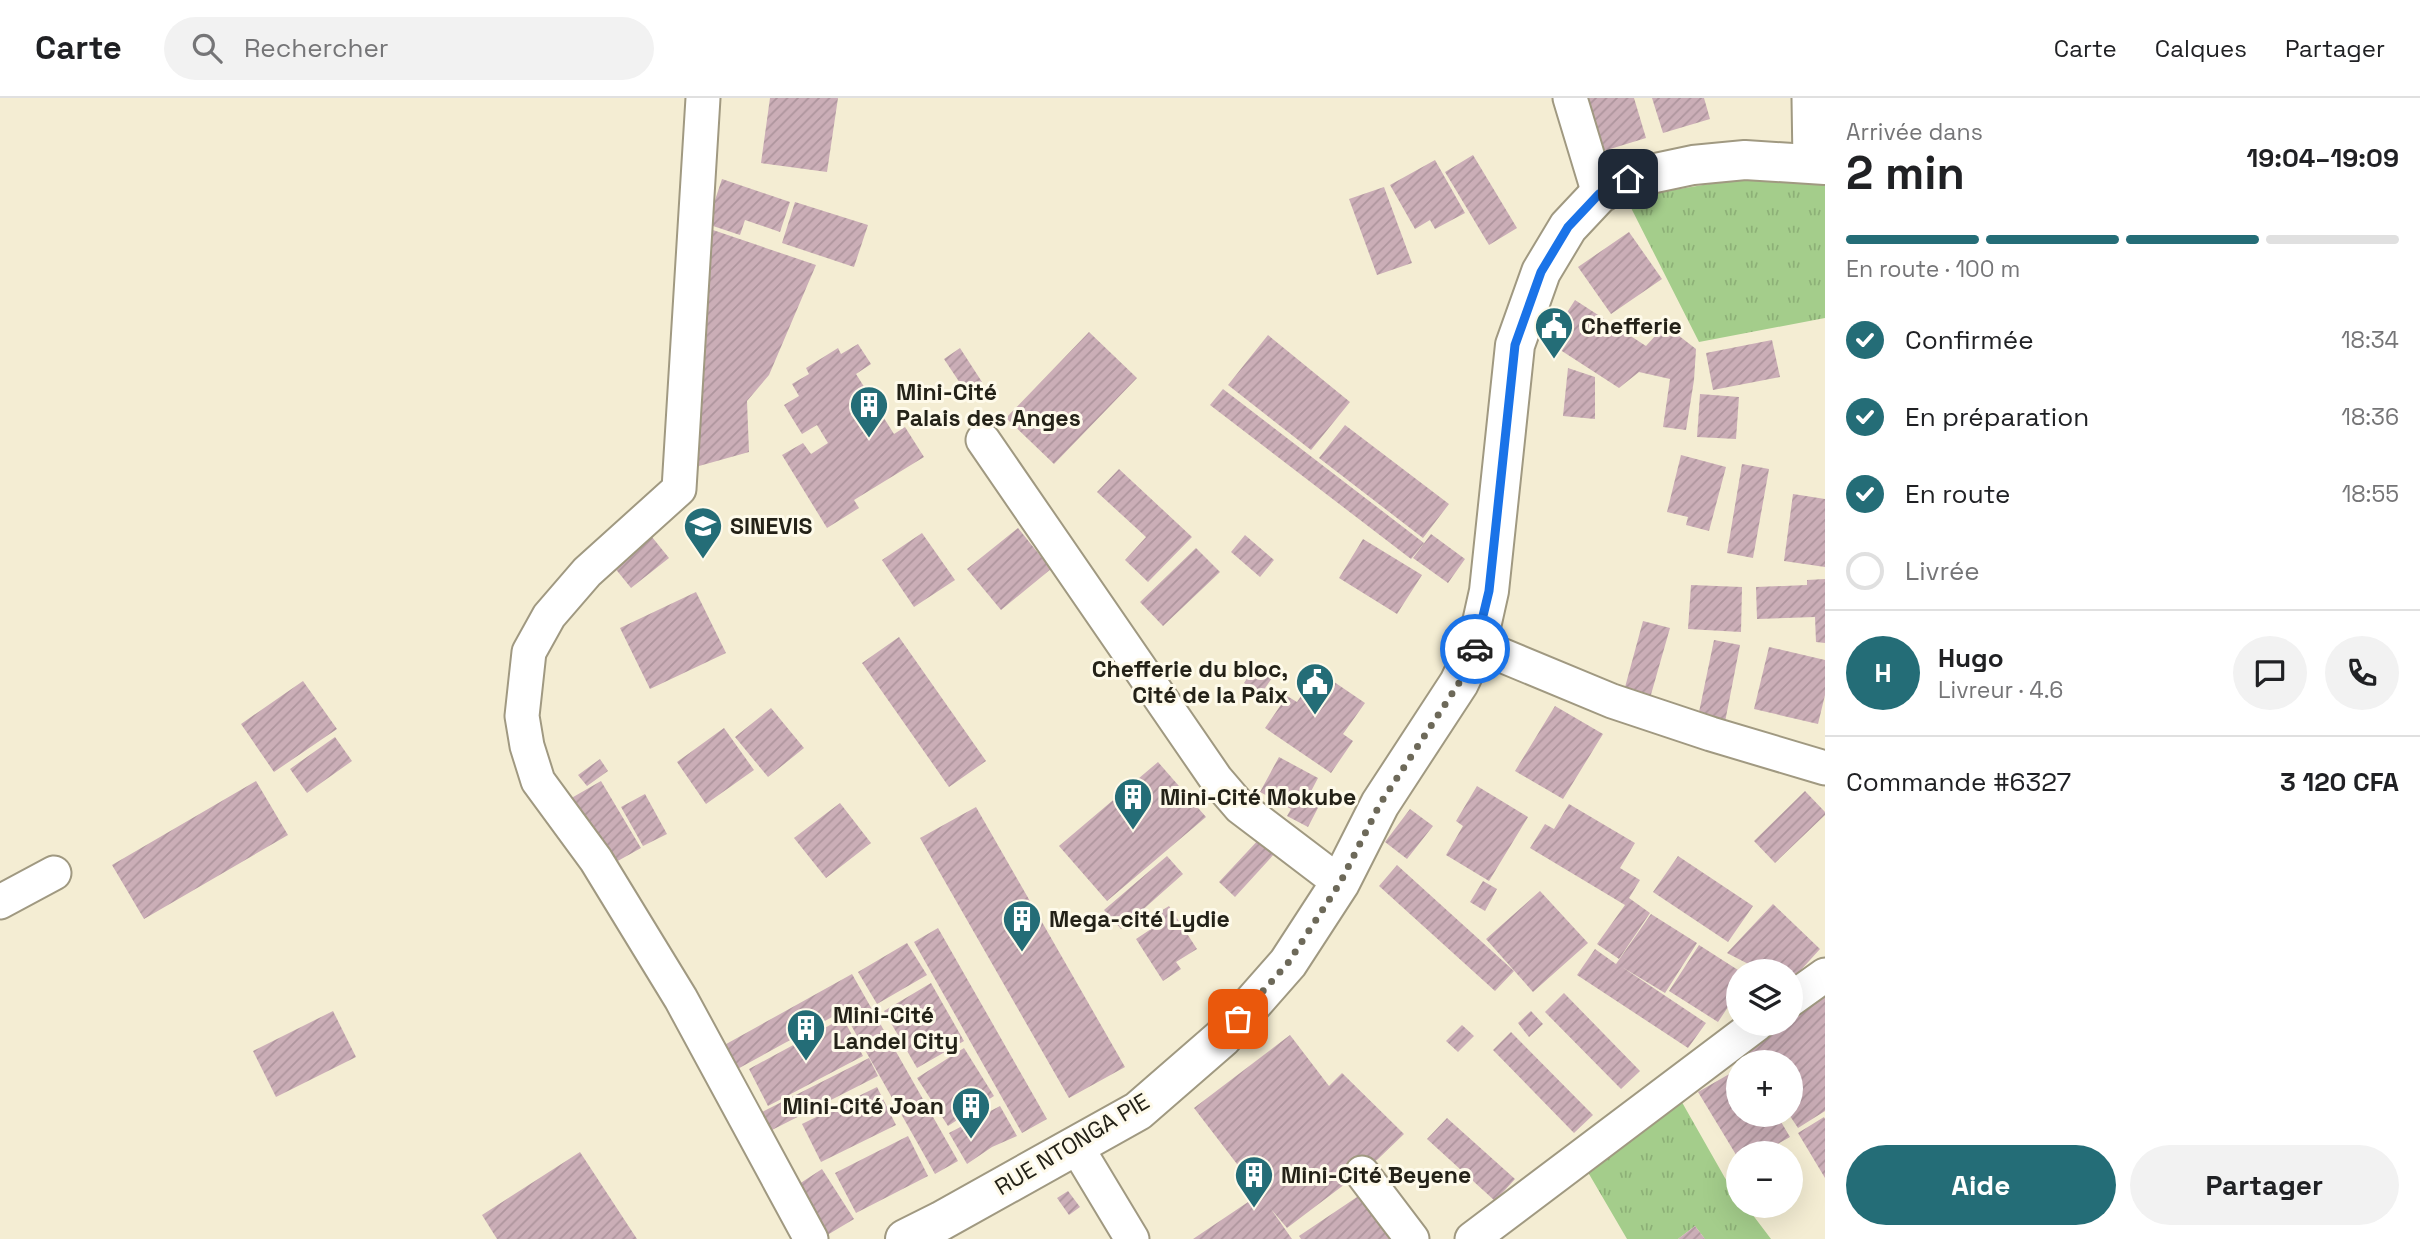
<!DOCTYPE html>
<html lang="fr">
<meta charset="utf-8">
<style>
:root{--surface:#fff;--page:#f2f2f2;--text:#202124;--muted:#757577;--line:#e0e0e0;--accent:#246d77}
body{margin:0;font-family:"Space Grotesk",sans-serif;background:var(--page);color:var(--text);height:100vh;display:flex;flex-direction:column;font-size:26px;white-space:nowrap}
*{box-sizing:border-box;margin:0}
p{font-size:23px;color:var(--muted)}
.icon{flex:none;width:38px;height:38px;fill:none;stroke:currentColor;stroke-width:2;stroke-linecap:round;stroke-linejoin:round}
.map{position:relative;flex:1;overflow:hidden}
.side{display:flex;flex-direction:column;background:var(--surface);width:595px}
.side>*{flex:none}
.tools{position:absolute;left:1726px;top:861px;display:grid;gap:14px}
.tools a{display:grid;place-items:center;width:77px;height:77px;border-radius:50%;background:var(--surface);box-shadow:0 7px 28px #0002;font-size:35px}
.pin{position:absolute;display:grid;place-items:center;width:60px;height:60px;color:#fff;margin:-30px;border-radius:14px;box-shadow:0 4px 10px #0006}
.courier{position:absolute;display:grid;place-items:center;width:70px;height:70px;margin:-35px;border:5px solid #1a73e8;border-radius:50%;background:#fff;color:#222;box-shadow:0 2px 9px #0007}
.summary em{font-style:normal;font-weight:800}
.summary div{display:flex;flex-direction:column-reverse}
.summary{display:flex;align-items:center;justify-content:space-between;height:119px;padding:0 21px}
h1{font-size:46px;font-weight:800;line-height:52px}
.bar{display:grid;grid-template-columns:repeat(4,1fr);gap:10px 7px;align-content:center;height:84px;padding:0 21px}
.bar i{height:9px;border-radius:5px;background:var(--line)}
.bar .active{background:var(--accent)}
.bar p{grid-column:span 4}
.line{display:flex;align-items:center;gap:18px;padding:0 21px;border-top:2px solid var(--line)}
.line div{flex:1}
.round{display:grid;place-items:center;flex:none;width:74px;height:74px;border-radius:37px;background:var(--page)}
ol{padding:0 21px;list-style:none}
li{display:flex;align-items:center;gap:21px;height:77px}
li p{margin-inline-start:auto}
li .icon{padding:7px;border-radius:50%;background:var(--accent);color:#fff;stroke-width:4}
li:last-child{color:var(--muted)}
li i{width:38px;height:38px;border:4px solid var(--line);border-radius:50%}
.cta{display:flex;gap:14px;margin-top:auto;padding:14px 21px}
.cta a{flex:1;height:80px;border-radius:42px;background:var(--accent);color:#fff;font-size:28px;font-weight:800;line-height:80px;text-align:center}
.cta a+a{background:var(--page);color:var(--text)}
header{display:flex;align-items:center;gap:42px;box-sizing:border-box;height:98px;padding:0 35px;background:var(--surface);border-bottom:2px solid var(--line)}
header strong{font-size:33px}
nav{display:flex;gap:38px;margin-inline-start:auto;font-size:24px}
.search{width:490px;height:63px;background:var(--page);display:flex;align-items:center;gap:18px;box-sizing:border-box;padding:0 24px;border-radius:38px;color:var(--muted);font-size:26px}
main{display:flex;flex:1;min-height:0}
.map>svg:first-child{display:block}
.grass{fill:url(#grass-tufts)}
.building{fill:url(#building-hatch)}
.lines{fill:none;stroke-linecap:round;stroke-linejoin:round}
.minor-casing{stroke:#a09981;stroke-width:37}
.tertiary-casing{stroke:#a09981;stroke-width:42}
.minor{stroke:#fff;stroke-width:33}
.tertiary{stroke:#fff;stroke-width:38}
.done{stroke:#6d6959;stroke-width:7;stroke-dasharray:0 12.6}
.route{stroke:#1a73e8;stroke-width:9}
.labels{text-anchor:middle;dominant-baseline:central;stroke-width:6;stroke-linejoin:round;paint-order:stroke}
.poi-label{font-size:23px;font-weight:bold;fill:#242218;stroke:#fefaea;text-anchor:start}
.street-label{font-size:23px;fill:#242218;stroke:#fefaea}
</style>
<header>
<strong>Carte</strong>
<div class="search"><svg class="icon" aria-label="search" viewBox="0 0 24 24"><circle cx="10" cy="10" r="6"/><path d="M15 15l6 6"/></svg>Rechercher</div>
<nav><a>Carte</a><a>Calques</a><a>Partager</a></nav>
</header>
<main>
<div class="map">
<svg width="1825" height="1141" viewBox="0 0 1825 1141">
<defs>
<pattern id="grass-tufts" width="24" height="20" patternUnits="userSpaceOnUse" patternTransform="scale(1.75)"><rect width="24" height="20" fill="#a4cd8b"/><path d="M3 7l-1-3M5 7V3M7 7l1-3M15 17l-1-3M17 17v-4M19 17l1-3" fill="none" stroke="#8db077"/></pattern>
<pattern id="building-hatch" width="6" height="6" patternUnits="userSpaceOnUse" patternTransform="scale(1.75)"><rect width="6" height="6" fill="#cbaeb7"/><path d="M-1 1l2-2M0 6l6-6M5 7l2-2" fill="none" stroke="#ae959d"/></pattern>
</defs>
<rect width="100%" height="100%" fill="#f4edd3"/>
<path class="grass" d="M1762,77L1825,84V220L1699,244L1626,100Z
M1679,999L1725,1080L1738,1097V1108H1746L1771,1141H1705L1695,1128L1678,1141H1627L1582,1064Z"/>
<path class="building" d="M770,0H838L827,74L761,65Z
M1580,0H1634L1646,40L1597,55Z
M1652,0H1704L1710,21L1663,35Z
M1473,57L1517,130L1489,147L1445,74Z
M1435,62L1465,115L1435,131L1430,122L1415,131L1390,87Z
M722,81L790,104L780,134L745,122L740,137L707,126Z
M1384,89L1412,165L1377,177L1349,101Z
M795,104L868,127L854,169L782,145Z
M710,131L816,167L769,277L747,303L749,354L699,368L684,382Z
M1629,134L1662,181L1611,216L1578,169Z
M1575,202L1646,248L1665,227L1696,251L1694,282L1686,332L1663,329L1670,281L1639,274L1619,290L1548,244Z
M1089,234L1137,280L1054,366L1006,320Z
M1268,237L1350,304L1311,352L1228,287Z
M1772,242L1780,279L1713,292L1706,255Z
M858,246L871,266L856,276L894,336L905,329L924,359L854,402L859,410L827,430L782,357L803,345L811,356L828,345L817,327L802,336L784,307L799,298L792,286L809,276L806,270L838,250L841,256Z
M960,250L982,284L966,294L944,261Z
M1568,270L1595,279V321L1563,318Z
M1223,291L1424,445L1411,461L1210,307Z
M1700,296L1739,299L1736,341L1697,339Z
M1345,327L1449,406L1423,440L1319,360Z
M1681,357L1726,369L1709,433L1686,427L1688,419L1667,414Z
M1742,366L1769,371L1753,460L1727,455Z
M1119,371L1192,439L1148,484L1125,462L1146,439L1097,394Z
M1793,396L1825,401V469L1784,463Z
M1018,430L1051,471L1001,512L967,471Z
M922,435L955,482L914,509L882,462Z
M1431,436L1465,461L1448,485L1413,460Z
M1245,437L1274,462L1260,479L1231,454Z
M652,439L669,460L631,490L614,469Z
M1363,441L1422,477L1397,516L1339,480Z
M1196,450L1220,474L1163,528L1140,504Z
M1825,481V545L1816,544L1815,519L1757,521L1756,489L1807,487V482Z
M1691,487L1742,489L1741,534L1688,531Z
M696,494L726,555L650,591L620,530Z
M1643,523L1670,530L1650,600L1624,593Z
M899,539L986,663L949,689L862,565Z
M1714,542L1740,547L1725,624L1698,619Z
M1769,549L1825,562V597L1818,626L1754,611Z
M1255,569L1272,580L1261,596L1244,585Z
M1318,573L1365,605L1343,636L1353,643L1331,675L1265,630L1287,598L1297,604Z
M303,583L337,631L274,674L241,626Z
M1555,608L1603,636L1563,701L1515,673Z
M771,610L804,650L768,679L735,639Z
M724,630L754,672L706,706L677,664Z
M335,639L352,663L307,695L290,671Z
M1279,659L1318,680L1307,701L1319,708L1308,729L1287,718L1291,711L1260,694Z
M600,661L608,673L587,688L578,677Z
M1158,664L1206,719L1107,803L1059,748Z
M256,683L288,737L144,821L112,767Z
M601,683L641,750L607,769L568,702Z
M1477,688L1528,719L1489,783L1446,757L1463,728L1456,723Z
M1805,693L1825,714V717L1775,765L1754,743Z
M645,696L667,736L643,748L621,709Z
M840,705L871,745L826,780L794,740Z
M1569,706L1635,745L1620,770L1640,782L1629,800L1650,815L1619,861L1597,846L1625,807L1530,750L1545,726L1554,731Z
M976,709L1125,969L1069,1000L920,740Z
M1410,711L1433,728L1407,761L1385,744Z
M1261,739L1276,754L1235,799L1219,784Z
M1167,758L1183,776L1121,831L1104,812Z
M1678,758L1753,808L1728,844L1653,794Z
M1397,767L1514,873L1495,893L1379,788Z
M1483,783L1497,791L1485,813L1470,804Z
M1540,793L1588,845L1533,894L1486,841Z
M1773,806L1820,851L1790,884V873H1762L1727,855Z
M1169,808L1197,851L1176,864L1181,871L1163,883L1136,841L1151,831L1145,823Z
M1651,816L1697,845L1665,895L1622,869L1706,925L1688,950L1577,877L1595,851L1616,866Z
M938,830L1047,1021L1022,1035L914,844Z
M907,845L927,877L877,906L858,874Z
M1699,847L1738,872V894L1718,924L1669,893Z
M852,876L958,1063L935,1076L843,913L732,974L719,950Z
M931,885L964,943L917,970L884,913Z
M1564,895L1640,973L1621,991L1545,914Z
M1825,898V1013L1798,1030L1790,1018V964H1755L1745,949L1781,926H1790V920Z
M333,913L356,959L276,999L253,953Z
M1531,913L1543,926L1529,939L1518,925Z
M843,920L863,958L768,1008L749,971Z
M1462,927L1474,938L1458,954L1446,943Z
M1511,934L1593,1017L1574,1035L1493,952Z
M1290,937L1329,988L1342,975L1404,1036L1378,1061L1287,1130L1271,1111L1292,1141H1193L1260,1096L1194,1010Z
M964,950L994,998L948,1028L917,980Z
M869,960L878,978L770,1033L760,1015Z
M1738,971V1017H1777L1790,1039L1762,1055H1738V1060L1698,994Z
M877,989L896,1027L821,1064L802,1026Z
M1000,1008L1017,1038L992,1049L967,1066L949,1035Z
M1824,1019L1825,1021V1080L1798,1035Z
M1447,1020L1515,1081L1495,1103L1427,1041Z
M908,1038L928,1078L856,1115L835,1075Z
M580,1054L637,1141H497L482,1117Z
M822,1071L854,1121L824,1139L793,1090Z
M1068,1093L1080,1109L1069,1117L1057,1100Z
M1363,1095L1394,1141H1301L1299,1138Z
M1695,1128L1705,1141H1678Z"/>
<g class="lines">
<g class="minor-casing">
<path id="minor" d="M703,0L679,391L587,474L549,518L529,554L522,618L527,648L538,683L596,762L681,901L811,1141
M1570,0L1599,96
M1809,0L1810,65
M983,342L1216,681L1240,709L1340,785
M1477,547L1612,603L1711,636L1825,670
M0,804L54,775
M1790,902L1825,877
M1076,1048L1132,1141
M1362,1075L1412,1141
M1472,1141L1757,926"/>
</g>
<g class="tertiary-casing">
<path id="tertiary" d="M905,1141L941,1123L1138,1013L1222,940L1288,865L1340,785L1380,706L1459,585L1477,547L1489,493L1515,247L1541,174L1568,129L1599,96L1627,81L1693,67L1745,62L1825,67"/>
</g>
<use href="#minor" class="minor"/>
<use href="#tertiary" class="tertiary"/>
</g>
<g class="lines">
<path class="done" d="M1238,921L1288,865L1340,785L1380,706L1459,585L1475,551"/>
<path class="route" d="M1475,551L1489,493L1515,247L1541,174L1568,129L1599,96L1628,81"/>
</g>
<defs>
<g id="civic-pin" transform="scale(2.0125)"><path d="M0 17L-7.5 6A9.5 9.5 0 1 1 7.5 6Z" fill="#246d77" stroke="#fefaea"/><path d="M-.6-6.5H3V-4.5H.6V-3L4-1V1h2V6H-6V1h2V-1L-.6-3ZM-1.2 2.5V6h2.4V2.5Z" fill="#fff"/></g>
<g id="building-pin" transform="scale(2.0125)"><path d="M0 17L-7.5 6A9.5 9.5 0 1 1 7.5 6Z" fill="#246d77" stroke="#fefaea"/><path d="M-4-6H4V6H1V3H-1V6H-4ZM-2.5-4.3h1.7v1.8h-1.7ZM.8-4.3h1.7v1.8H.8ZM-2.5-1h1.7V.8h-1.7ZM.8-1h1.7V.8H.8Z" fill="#fff"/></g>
<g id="school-pin" transform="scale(2.0125)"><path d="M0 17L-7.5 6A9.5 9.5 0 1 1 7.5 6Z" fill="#246d77" stroke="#fefaea"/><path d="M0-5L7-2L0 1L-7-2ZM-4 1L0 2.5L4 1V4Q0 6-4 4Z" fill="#fff"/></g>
</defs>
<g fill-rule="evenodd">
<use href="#civic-pin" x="1554" y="228"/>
<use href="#building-pin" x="869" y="307"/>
<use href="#school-pin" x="703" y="428"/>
<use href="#civic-pin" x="1315" y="584"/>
<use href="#building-pin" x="1133" y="699"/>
<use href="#building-pin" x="1022" y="821"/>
<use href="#building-pin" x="806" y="930"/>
<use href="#building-pin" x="971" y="1008"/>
<use href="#building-pin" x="1254" y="1077"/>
</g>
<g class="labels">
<g class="poi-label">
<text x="1581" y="228">Chefferie</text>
<text x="896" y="294">Mini-Cité<tspan x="896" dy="26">Palais des Anges</tspan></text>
<text x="730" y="428">SINEVIS</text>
<text x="1288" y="571" text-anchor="end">Chefferie du bloc,<tspan x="1288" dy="26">Cité de la Paix</tspan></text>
<text x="1160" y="699">Mini-Cité Mokube</text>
<text x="1049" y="821">Mega-cité Lydie</text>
<text x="833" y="917">Mini-Cité<tspan x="833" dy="26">Landel City</tspan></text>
<text x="944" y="1008" text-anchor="end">Mini-Cité Joan</text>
<text x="1281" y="1077">Mini-Cité Beyene</text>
</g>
<g class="street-label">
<text transform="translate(1072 1046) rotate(-31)">RUE NTONGA PIE</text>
</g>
</g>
</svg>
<div class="tools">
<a><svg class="icon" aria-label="layers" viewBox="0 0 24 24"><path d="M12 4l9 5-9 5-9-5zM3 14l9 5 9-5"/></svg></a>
<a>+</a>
<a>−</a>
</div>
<div class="pin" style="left:1238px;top:921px;background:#ea580c"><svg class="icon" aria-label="bag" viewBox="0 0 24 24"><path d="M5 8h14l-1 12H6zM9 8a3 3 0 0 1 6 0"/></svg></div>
<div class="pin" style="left:1628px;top:81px;background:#1f2937"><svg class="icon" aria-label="home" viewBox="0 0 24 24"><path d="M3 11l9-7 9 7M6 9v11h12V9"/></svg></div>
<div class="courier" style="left:1475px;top:551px"><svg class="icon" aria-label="car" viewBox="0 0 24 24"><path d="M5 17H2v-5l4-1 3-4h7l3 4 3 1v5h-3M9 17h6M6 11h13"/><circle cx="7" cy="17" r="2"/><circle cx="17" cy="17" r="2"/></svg></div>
</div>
<section class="side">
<div class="summary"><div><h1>2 min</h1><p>Arrivée dans</p></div><em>19:04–19:09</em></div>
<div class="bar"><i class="active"></i><i class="active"></i><i class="active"></i><i></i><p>En route · 100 m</p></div>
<ol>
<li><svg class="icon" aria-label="check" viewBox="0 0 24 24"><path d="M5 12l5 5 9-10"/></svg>Confirmée<p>18:34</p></li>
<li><svg class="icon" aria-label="check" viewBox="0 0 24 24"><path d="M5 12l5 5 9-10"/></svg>En préparation<p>18:36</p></li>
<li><svg class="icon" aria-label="check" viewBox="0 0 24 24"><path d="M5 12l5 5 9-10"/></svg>En route<p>18:55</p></li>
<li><i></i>Livrée</li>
</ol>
<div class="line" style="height:126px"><b class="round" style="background:var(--accent);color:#fff">H</b><div><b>Hugo</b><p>Livreur · 4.6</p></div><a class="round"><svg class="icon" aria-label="chat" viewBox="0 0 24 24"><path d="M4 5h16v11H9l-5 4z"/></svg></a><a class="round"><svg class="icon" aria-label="phone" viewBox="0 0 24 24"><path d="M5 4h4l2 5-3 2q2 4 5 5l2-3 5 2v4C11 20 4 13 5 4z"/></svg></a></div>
<div class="line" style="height:91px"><div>Commande #6327</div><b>3 120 CFA</b></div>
<div class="cta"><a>Aide</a><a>Partager</a></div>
</section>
</main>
